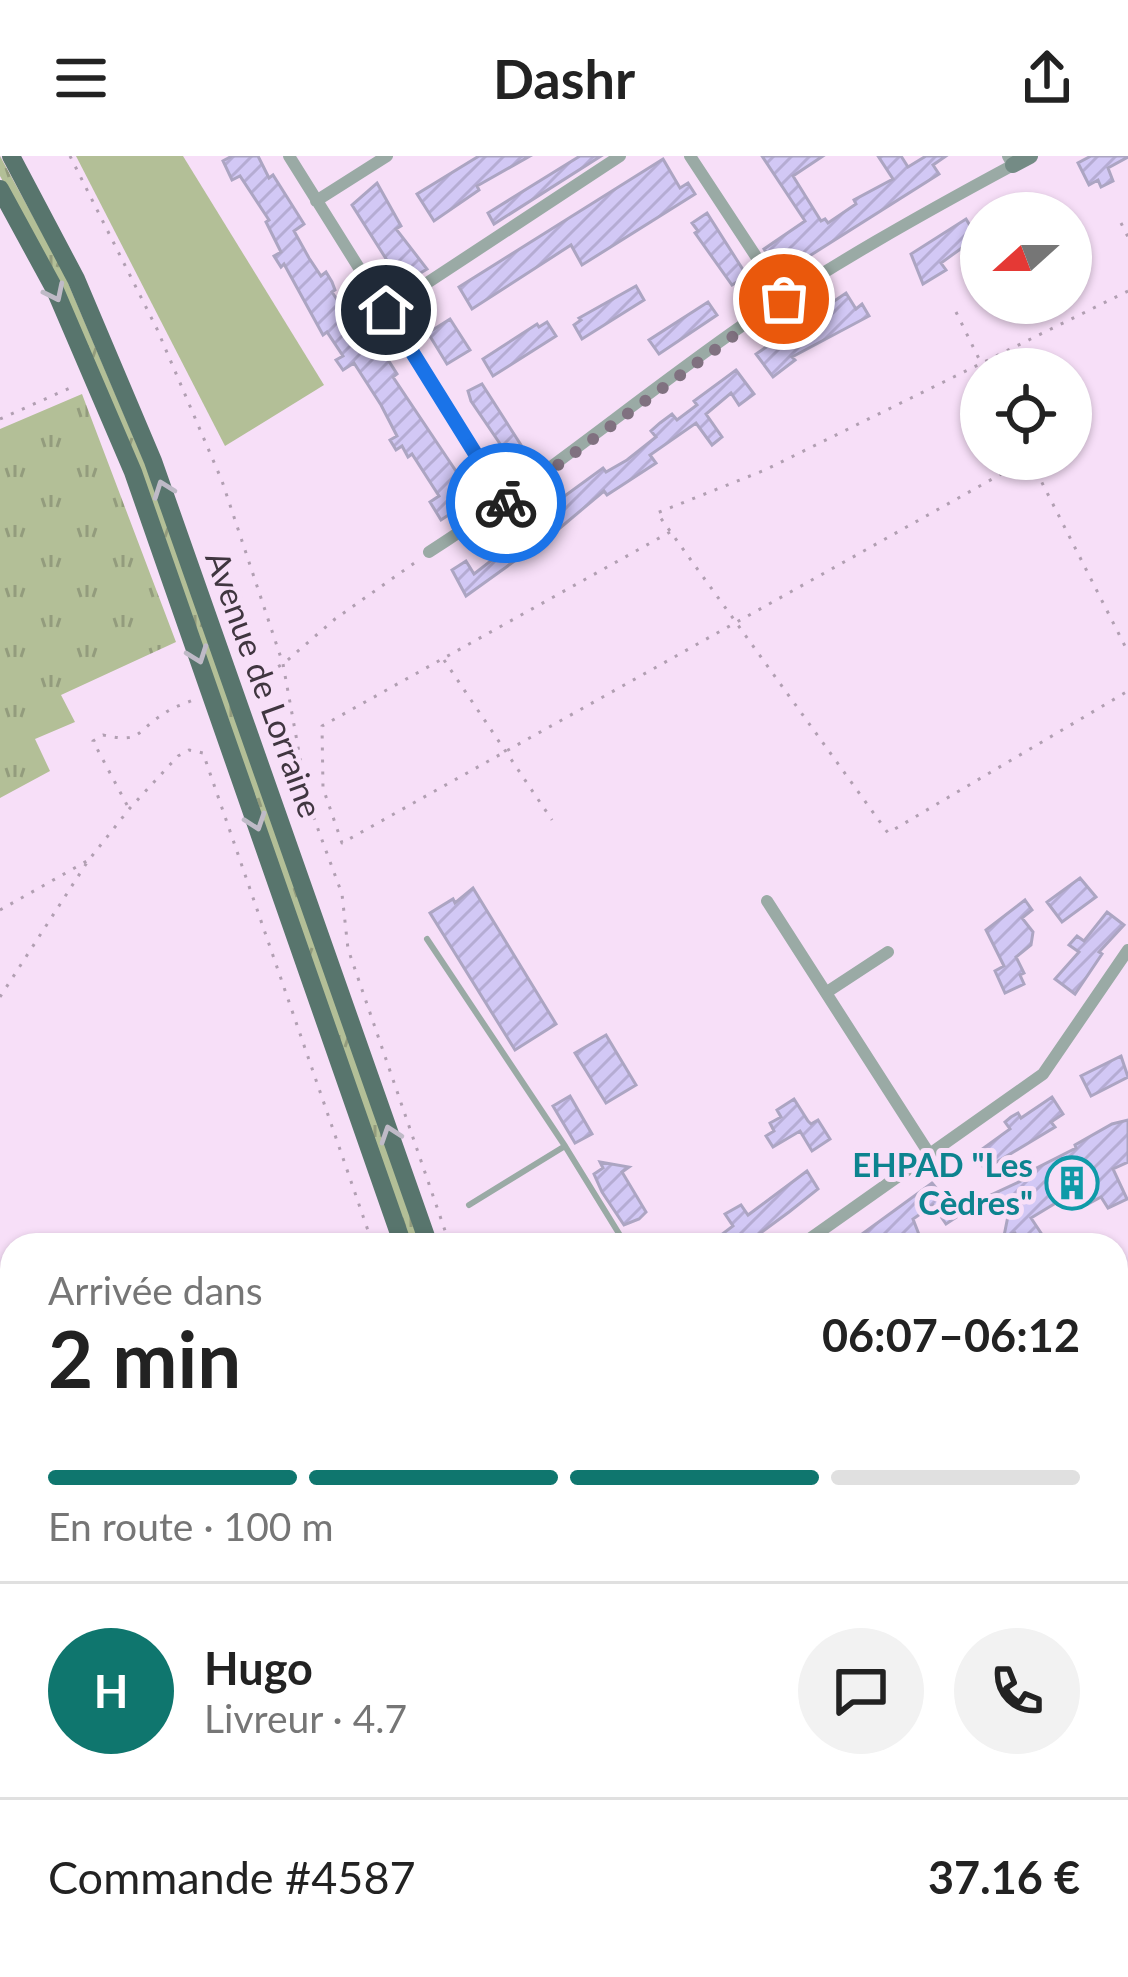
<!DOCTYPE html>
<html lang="fr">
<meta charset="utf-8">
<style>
:root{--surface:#fff;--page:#f2f2f2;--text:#222;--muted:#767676;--line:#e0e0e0;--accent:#0f766e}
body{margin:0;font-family:Lato,sans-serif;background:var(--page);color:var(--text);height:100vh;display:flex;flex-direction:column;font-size:45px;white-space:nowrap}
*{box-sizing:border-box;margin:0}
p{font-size:39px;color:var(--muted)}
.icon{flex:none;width:66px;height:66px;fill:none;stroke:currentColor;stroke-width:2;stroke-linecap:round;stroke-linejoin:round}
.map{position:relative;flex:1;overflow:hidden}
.side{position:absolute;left:0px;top:1077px;width:1128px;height:744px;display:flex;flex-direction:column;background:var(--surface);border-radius:36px 36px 0 0;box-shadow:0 3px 9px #0004}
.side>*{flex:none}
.needle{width:78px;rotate:249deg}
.controls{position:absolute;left:960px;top:36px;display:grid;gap:24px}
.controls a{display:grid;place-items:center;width:132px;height:132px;border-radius:50%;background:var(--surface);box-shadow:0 3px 9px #0004;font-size:60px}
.pin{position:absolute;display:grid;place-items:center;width:102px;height:102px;color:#fff;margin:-51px;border:6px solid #fff;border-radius:50%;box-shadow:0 3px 12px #0007}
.courier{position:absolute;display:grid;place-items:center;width:120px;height:120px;margin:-60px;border:9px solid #1a73e8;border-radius:50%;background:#fff;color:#222;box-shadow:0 3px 15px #0007}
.overview em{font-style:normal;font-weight:700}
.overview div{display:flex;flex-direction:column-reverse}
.overview{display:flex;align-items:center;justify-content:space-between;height:204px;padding:0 48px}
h1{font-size:78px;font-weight:700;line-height:90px}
.bar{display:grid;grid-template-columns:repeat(4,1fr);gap:18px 12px;align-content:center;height:144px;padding:0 48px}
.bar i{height:15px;border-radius:9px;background:var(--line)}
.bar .on{background:var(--accent)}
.bar p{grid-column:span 4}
.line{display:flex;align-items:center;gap:30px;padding:0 48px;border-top:3px solid var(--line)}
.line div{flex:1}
.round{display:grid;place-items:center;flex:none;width:126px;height:126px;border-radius:63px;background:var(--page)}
header{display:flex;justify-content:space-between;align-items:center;height:156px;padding:0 48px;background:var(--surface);font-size:54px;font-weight:700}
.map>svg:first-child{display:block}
.grass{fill:url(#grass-tufts)}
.garden{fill:#b3bf97}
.building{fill:url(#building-hatch);stroke:#aca5c2;stroke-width:3}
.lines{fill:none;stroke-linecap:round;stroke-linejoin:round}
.path{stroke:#b19fb2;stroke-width:3;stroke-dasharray:3 9;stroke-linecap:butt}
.lane{stroke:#9aaaa5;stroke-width:6}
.street{stroke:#9aaaa5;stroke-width:12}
.secondary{stroke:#748b85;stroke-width:16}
.primary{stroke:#58756d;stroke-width:18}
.oneway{stroke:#bfbac7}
.done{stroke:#807180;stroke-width:12;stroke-dasharray:0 21.6}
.route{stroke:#1a73e8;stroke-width:15}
.labels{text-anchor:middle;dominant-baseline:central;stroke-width:10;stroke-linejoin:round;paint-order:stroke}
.street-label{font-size:33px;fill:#403640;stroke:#f7dff8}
.culture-label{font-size:33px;font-weight:bold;fill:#0d838f;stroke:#f7dff8;text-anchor:end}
</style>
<header><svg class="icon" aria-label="menu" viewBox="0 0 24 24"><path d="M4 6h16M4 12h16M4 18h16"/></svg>Dashr<svg class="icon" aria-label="share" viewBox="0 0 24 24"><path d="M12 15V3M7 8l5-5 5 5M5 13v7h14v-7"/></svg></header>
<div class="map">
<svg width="1128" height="1821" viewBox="0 0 1128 1821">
<defs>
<pattern id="grass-tufts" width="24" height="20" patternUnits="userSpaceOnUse" patternTransform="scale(3)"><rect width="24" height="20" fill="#b3bf97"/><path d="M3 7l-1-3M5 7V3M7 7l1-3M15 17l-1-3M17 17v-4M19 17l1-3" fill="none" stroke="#939c7d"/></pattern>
<pattern id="building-hatch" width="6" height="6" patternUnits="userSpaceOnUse" patternTransform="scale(3)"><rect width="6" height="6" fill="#d2c8f5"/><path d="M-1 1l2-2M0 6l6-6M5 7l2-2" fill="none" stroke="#b5acd3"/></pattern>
</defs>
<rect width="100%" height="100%" fill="#f7dff8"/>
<path class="grass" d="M0,0L63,115L160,343L420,1089H410L53,117L0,20Z
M82,238L176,486L61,539L75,566L35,583L50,615L0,642V273Z
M1128,1382V1813L1034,1821H890L886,1809H1116V1385Z"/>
<path class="garden" d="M76,0H183L324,229L225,290Z"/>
<path class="building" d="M232,0H258L269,22L273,19L304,68L294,75L309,102L321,120L326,116L332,126L335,134L332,136L361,180L369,174L397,218L393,221L474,342L441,364L430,346L439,340L412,298L408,301L402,290L396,294L390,284L397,280L381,249L354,207L343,214L336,204L343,200L327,176L323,179L284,108L281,111L274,100L281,96L266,66L269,64L240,20L232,24L223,5Z
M479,0H530L477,30L479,34L434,65L417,38Z
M580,0H601L494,68L488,57Z
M762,0H823L793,20L821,65L825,63L828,67L856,48L854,44L893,23L878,0H901L908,11L926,0H946L933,9L939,18L803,104L800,99L778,114L764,93L805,65Z
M1091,0H1128V1L1108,12L1113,25L1101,31L1098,24L1089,29L1078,7Z
M663,3L680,32L688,27L695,38L582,109L571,89L472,153L459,131Z
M377,27L401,70L396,73L427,113L402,128L352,49Z
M707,57L747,120L732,129L695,77L698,75L692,67Z
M966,63L977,81L941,107L946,114L923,128L911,98Z
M636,130L644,144L582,183L574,169L581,164L579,162Z
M846,137L856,153L862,148L869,160L792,201L795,204L773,221L756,198Z
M708,146L717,159L659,198L649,184Z
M450,163L470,194L447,208L428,177Z
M547,166L556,180L493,220L483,203L537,168L539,171Z
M736,214L754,238L739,249L731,237L706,258L722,281L712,289L696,267L650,299L656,307L607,339L604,335L554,377L540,358L603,312L606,316L627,304L656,281L651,275L660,267L672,258L677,264L697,249L694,245Z
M482,228L521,289L507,298L471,245L468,235Z
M501,382L516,404L466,440L452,414L466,405L474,418L492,404L485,393Z
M1080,722L1096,741L1062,766L1047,746Z
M473,732L556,868L515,894L430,757L453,743L455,747Z
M1025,744L1032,754L1022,762L1033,776L1031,789L1016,801L1024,817L1020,819L1024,828L1005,837L995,815L1004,810L986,774Z
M1107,756L1124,769L1099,796L1102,798L1075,838L1055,823L1079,796L1069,789L1077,780L1084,785Z
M606,879L636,929L606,947L575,897Z
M1121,900L1128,921L1091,940L1081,920Z
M570,940L592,978L575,987L553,950Z
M1052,941L1063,958L1051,966L1055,971L985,1013L974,999L1010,973L1005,966L1011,961L1018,957L1021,962Z
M794,943L808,965L811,968L818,964L830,983L812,995L800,975L773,991L766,980L774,975L770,967L781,961L777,954Z
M1128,964V1006L1113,1013L1127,1043L1108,1052L1101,1041L1088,1048L1081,1036L1071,1042L1069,1039L1031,1062L1049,1089H1021L1015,1077L1004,1080L1009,1055L1001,1058L991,1039L1025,1023L1023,1019L1076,992L1075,989L1112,968Z
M600,1006L629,1011L622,1016L646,1056L639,1063L624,1069L602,1036L594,1018L603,1012Z
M807,1015L818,1033L789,1056L744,1089H708L733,1070L725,1058L741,1049L748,1059Z
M932,1027L951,1050L957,1046L964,1056L946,1068L933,1049L913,1063L923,1089H847Z"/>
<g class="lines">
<path class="path" d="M70,0L157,173L222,325L283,508L308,646L342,738L348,793L450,1089
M1121,67L1128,81
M1128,135L765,314L657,357L888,677L1128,535
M956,156L984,213
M0,263L70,232
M1031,305L1128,496
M670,376L322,570L323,632L342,687L1028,303
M444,504L552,664
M257,522L283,508L335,463L420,403
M127,649L93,585L103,579C143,588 135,575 165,557C173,551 184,548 193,544
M0,754L87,705
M0,841L88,705L130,652L178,600L189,594L203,597L373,1089
M0,1394L12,1426
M1116,1394L1128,1392
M1116,1583L1128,1578
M205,1809L211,1821
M756,1809L768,1821
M389,1821L399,1809"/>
<path class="lane" d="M427,783L565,990
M469,1049L565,990L626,1089
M515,1812L520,1821"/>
<path class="street" d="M289,0L506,347
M690,0L784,143
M316,45L387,0
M386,154L620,0
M429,396C538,326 637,243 743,169C829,110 922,58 1013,9L1008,0
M767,745L930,999
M827,836L888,796
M801,1089L1043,918L1128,794
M874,1809L878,1821"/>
<path class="secondary" d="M1013,9L1030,0"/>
<path class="primary" d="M11,0L76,123L153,305L429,1089
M0,33L55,134L133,316L403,1089
M645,1809L646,1821
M664,1821L690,1813L719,1821"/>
</g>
<defs><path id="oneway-chevron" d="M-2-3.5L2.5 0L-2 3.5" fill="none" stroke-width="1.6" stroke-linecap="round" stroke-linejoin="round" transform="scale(3)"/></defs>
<g class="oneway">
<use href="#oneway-chevron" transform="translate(55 137) rotate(64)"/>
<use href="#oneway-chevron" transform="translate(163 333) rotate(-110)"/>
<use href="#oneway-chevron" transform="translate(198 499) rotate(70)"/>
<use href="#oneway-chevron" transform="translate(256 666) rotate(71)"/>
<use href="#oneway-chevron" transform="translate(390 978) rotate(-109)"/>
</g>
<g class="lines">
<path class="done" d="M506,347L784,143"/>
<path class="route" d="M386,154L506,347"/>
</g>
<defs>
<g id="building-ring" transform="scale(2.7)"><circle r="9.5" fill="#f7dff8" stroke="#0f9aa8" stroke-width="1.5"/><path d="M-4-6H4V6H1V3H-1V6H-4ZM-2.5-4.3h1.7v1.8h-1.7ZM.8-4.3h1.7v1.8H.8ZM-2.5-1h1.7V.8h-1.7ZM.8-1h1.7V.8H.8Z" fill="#0f9aa8"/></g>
</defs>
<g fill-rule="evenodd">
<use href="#building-ring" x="1072" y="1027"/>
</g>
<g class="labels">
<g class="street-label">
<text transform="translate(265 528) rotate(70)">Avenue de Lorraine</text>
</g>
<g class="culture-label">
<text x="1033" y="1008">EHPAD "Les<tspan x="1033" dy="38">Cèdres"</tspan></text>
</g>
</g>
</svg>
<div class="controls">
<a><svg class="needle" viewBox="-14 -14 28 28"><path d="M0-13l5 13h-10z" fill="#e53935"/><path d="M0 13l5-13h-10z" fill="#767676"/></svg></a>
<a><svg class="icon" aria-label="locate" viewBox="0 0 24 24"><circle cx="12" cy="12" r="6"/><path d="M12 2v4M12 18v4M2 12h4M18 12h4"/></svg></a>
</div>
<div class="pin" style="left:784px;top:143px;background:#ea580c"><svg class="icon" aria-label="bag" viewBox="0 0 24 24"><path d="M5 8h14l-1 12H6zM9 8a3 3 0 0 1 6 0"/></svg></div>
<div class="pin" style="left:386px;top:154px;background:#1f2937"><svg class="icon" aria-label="home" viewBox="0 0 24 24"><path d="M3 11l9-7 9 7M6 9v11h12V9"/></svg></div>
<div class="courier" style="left:506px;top:347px"><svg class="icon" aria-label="bike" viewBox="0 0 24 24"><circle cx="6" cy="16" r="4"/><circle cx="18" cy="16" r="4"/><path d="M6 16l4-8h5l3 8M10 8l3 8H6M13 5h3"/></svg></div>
<section class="side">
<div class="overview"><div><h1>2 min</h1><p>Arrivée dans</p></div><em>06:07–06:12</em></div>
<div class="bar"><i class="on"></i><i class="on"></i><i class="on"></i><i></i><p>En route · 100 m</p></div>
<div class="line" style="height:216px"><b class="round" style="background:var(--accent);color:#fff">H</b><div><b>Hugo</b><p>Livreur · 4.7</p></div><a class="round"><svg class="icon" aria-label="chat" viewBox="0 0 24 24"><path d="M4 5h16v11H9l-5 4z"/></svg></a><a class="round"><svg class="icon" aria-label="phone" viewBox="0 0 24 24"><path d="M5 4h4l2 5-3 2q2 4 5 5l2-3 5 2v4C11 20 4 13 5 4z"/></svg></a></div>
<div class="line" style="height:156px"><div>Commande #4587</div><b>37.16 €</b></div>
</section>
</div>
